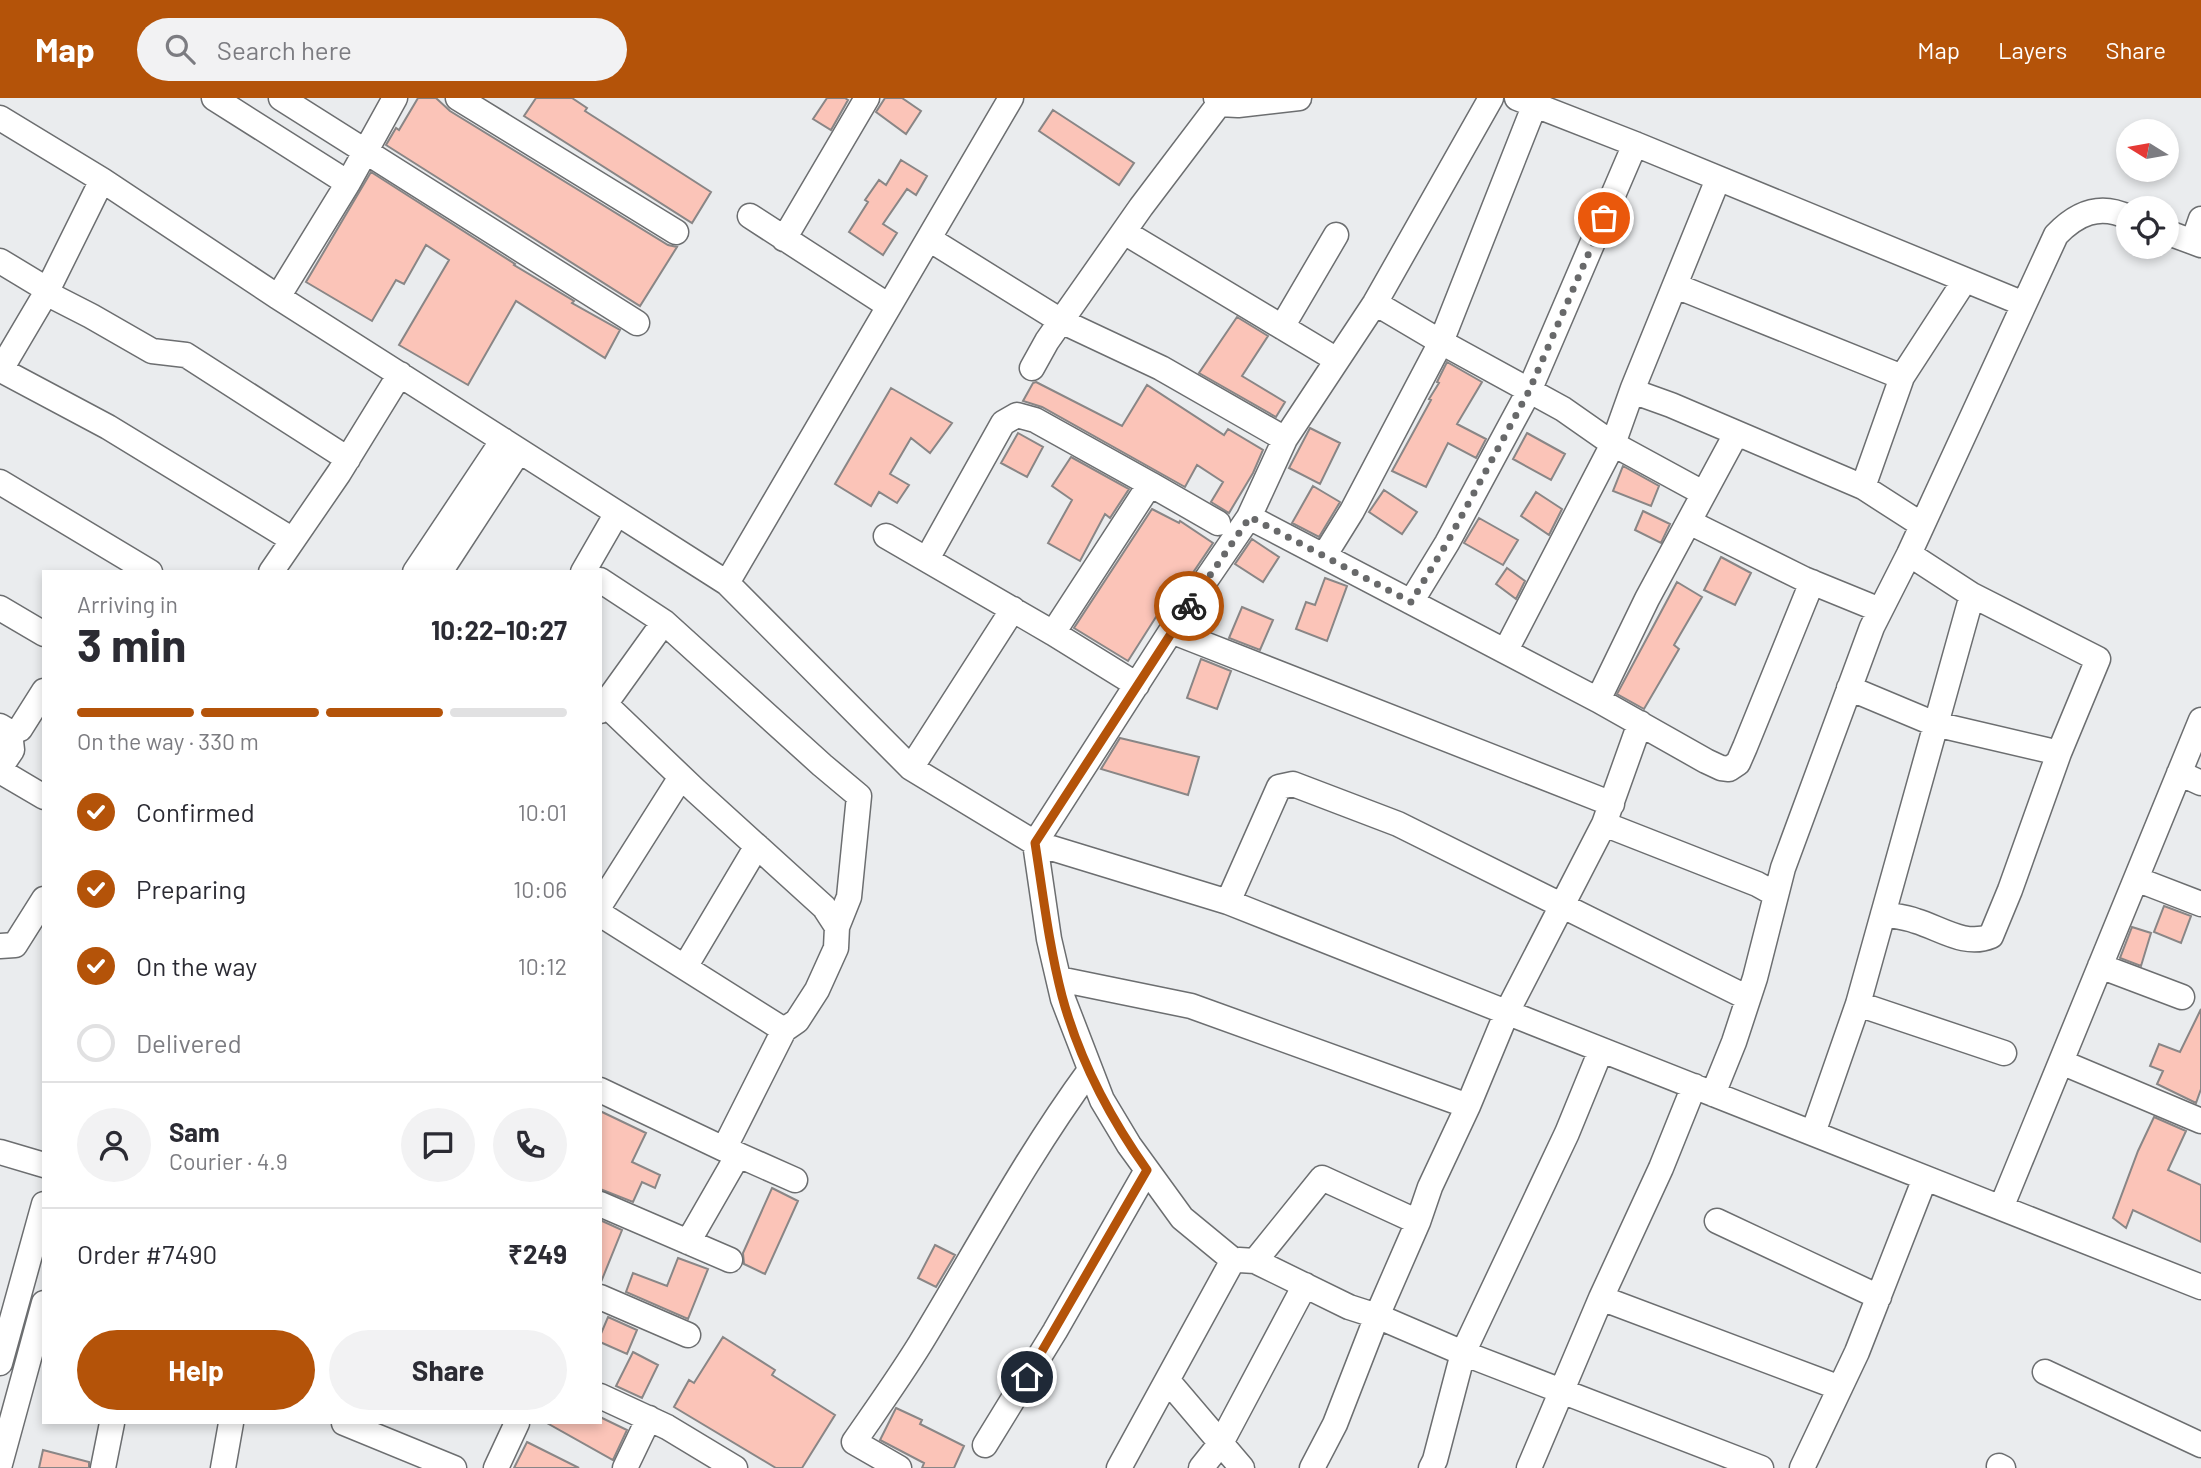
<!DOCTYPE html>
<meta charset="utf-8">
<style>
:root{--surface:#fff;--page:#f2f2f3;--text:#2b2b33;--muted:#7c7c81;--line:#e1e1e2;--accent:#b45309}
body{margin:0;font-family:Barlow,sans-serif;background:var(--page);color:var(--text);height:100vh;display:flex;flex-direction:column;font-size:26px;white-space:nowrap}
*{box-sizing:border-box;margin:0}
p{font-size:23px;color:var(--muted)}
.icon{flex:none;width:38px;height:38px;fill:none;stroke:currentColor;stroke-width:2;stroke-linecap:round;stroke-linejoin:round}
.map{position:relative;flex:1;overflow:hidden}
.panel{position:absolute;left:42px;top:472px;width:560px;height:854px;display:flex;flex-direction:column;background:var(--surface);border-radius:0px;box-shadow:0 4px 10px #0003}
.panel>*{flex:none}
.needle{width:46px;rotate:281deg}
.tools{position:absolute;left:2116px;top:21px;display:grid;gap:14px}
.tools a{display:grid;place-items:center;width:63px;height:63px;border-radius:50%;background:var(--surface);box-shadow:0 4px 10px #0003;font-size:35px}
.pin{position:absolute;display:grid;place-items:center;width:60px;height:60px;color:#fff;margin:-30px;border:4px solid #fff;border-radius:50%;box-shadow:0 2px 7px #0007}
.courier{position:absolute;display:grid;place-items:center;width:70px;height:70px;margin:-35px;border:5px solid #b45309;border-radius:50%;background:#fff;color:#222;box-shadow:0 2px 9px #0007}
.head em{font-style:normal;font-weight:700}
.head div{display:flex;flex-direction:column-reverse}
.head{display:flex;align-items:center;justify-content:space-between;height:119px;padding:0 35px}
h1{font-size:46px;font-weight:700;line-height:52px}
.bar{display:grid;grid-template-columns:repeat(4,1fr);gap:10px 7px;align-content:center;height:84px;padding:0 35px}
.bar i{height:9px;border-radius:5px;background:var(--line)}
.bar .active{background:var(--accent)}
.bar p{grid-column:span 4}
.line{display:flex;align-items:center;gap:18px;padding:0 35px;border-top:2px solid var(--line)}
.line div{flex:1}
.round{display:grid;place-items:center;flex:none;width:74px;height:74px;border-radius:37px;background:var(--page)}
ol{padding:0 35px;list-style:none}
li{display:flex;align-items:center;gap:21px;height:77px}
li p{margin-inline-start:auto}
li .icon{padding:7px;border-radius:50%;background:var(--accent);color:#fff;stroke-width:4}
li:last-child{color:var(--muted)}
li i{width:38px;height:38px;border:4px solid var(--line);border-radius:50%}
.action{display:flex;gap:14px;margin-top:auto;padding:14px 35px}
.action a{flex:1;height:80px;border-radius:42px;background:var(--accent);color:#fff;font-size:28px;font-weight:700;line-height:80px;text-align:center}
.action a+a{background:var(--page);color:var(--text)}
header{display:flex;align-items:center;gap:42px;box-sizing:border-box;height:98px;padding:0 35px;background:var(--accent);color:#fff}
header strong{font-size:33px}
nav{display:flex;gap:38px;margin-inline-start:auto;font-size:24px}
.search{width:490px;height:63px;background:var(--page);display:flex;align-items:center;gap:18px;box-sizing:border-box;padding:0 24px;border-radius:38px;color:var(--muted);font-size:26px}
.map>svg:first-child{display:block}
.building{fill:#fbc4b8;stroke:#898686;stroke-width:2}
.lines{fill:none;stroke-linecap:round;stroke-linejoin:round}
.minor-casing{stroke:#6c6e70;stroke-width:27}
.minor{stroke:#fff;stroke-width:24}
.done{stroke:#68696a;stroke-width:7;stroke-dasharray:0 12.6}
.route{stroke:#b45309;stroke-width:9}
</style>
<header>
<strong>Map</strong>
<div class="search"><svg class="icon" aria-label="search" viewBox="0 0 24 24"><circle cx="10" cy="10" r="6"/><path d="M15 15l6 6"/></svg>Search here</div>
<nav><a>Map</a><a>Layers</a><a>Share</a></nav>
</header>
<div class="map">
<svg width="2201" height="1370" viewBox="0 0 2201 1370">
<rect width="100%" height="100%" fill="#eaecee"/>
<path class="building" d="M418,0H436L450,13L668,147L677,149L640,208L386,47L396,30L399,32Z
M536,0H572L587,10L585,13L711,94L692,125L524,18Z
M827,0H845L848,2L831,32L813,21Z
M885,0H902L921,13L906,36L876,14Z
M1053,12L1134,65L1119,87L1039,33Z
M901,62L927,78L916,97L907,91L883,126L897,135L883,157L849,134L868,104L865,102L879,82L886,87Z
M371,74L515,166L514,167L574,203L572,205L620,232L605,260L516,203L468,287L399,247L449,162L426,147L404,186L396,182L372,223L306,184Z
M1237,219L1268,238L1242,278L1285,304L1276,319L1199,275Z
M1447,264L1482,284L1457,326L1486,341L1476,360L1448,345L1426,389L1392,373L1431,302L1429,301L1439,285L1437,284Z
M1036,284L1122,328L1147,287L1224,337L1228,331L1263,352L1253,375L1229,415L1211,404L1223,384L1197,367L1185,389L1042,309L1023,303L1033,285Z
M891,290L952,325L930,355L911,340L890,376L909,387L897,405L879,394L871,408L835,386Z
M1310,330L1340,345L1320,386L1289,370Z
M1018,335L1043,349L1027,379L1001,365Z
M1527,335L1565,356L1551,382L1513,361Z
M1071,359L1129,391L1110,420L1105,416L1080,463L1048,445L1072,402L1052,388Z
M1623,368L1659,388L1651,408L1613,393Z
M1313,388L1340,404L1319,439L1292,425Z
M1384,392L1417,414L1402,436L1369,414Z
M1536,394L1562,411L1549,437L1521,418Z
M1152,411L1179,425L1180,423L1213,445L1190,479L1184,475L1128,563L1074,530Z
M1643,413L1670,426L1661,445L1635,432Z
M1479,420L1518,442L1503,467L1464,445Z
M1252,441L1279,459L1263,484L1235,466Z
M1721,459L1751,475L1735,507L1704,492Z
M1507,470L1525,483L1516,501L1496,486Z
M1325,480L1347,488L1327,543L1296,531L1306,504L1315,507Z
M1677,484L1702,499L1674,547L1679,551L1644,611L1617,596Z
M1242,509L1273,522L1260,552L1229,540Z
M1201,561L1231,573L1217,611L1187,600Z
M1120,640L1199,659L1188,697L1101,671Z
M2164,808L2191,818L2181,845L2154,834Z
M2132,829L2151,835L2141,868L2120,860Z
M2201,911V991L2196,1005L2157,986L2163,973L2150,968L2159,946L2180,954Z
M600,1013L646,1035L632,1064L660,1077L655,1090L642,1084L633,1104L600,1091Z
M2154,1019L2186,1033L2168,1072L2201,1087V1144L2133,1112L2126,1130L2113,1120L2138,1053Z
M772,1090L798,1103L765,1176L744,1166L743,1155Z
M600,1122L622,1132L601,1184H600Z
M935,1147L955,1157L936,1189L918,1180Z
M678,1160L708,1171L688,1221L626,1194L633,1175L667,1188Z
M608,1219L637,1232L627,1256L600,1244V1238Z
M723,1239L775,1272L772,1277L835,1317L802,1370H776L674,1309L689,1282L694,1285Z
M633,1254L658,1267L642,1300L616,1288Z
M896,1310L922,1322L920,1326L964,1348L954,1370H922L924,1365L880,1342Z
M600,1319L627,1332L613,1362L547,1325H600Z
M527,1344L579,1370H514Z
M43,1352L89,1364V1370H39Z"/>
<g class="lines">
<g class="minor-casing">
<path id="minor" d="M214,0L348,85
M281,0L637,225
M458,0L676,134
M1216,0L1219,6L1238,7L1299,0
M1517,0L1635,46L2024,206
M0,20L102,82L278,199L727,485L911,670L1035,745L1228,804L2201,1189
M750,118L889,208
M1124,134L1337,262
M2166,134L2201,147
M784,141L867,0
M929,141L1061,223L1161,270L1285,341
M2193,144L2201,121
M0,163L48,192
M1676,188L1902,279
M46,195L91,218L152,253L186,257L348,361
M278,199L348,85L395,0
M1375,205L1441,244L1563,311L1613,346L1703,395
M1282,229L1336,137
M1032,270L1047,243L1141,109L1219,6
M1,272L108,329L293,442
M0,273L46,195L102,82
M1632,293L1671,307L1863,389L1922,427
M1736,336L1647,501L1598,602L1706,663L1721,670L1729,671L1738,665L1745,649L1812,484
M0,384L150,474
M1863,389L1902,279L1965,182
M1249,419L1598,602
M1689,424L1804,481L1880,512
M886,438L1053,535L1150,386L1218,425
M1324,458L1352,413L1441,244L1535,6
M927,461L1003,325L1017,317L1035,322L1150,386
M271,474L339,375L400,276
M415,474L503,342
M440,474L519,353
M583,474L617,415
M600,482L664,524L822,667L859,698L849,799L837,829
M727,485L1011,0
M1411,504L1447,445L1529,293L1635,46
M0,510L44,536
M1171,533L1612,706
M1053,535L1137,587
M1506,552L1613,346L1633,290L1718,81
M1849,590L1935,626L2059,655
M600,613L664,524
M0,628L10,634L20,631L44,593
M0,670L12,652L10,634
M911,670L1013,511
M0,673L44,699
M2179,675L2201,685
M1604,726L1757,786L1775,796
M2136,781L2201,806
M1228,804L1279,689L1293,686L1398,726L1748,900
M600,807L681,679
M600,816L784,932L797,923L817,892L836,850L837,829L824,809L696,693L605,606
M1883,816C1894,818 1906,819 1916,823C1940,830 1965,849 1991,838L2010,792L2059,655L2098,561L1972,497
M0,848L15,847L44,801
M2100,868L2182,899
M685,869L757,748
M1059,881L1191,908L1468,1008
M1858,906L2004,955
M2061,964L2201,1023
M600,992L724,1051L784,932
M1713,996L1734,944L1755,880L1783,770L1872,529L1909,456L2056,137C2076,116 2099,105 2128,119
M1813,1035L1858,906L1972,497L1909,456
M725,1051L795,1082
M0,1054L44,1067
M600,1106L730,1162
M2001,1110L2201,622
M1717,1123L1879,1199
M688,1144L738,1057
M1239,1162L1255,1163L1349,1209L1377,1218L1463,1255L1761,1370
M1255,1163L1322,1080L1418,1124L1430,1089L1468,1008L1507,914L1604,726L1640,625
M600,1199L688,1237
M1601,1200L1840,1290
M0,1265L44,1106
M2045,1274L2201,1347
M1168,1283L1242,1370
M600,1298L667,1329L735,1370
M344,1325L454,1370
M985,1347L1055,1233L1147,1072
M0,1366L44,1205
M1999,1368L2003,1370
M103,1370L112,1325
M223,1370L231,1325
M496,1370L517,1325
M625,1370L649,1320
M899,1370L854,1344C876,1312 899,1280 920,1246C976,1154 1026,1059 1090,972
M1119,1370L1233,1162L1182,1120L1129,1047L1102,1002L1063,901L1049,841L1035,745L1171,533L1249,419L1285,341L1375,205L1491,0
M1201,1370L1221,1345L1305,1187
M1312,1370L1335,1326L1377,1218L1418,1124
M1431,1370L1435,1362L1463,1255L1567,1035L1601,952
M1529,1370L1601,1200L1661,1070L1694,988
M1802,1370L1857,1254L1925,1080"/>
</g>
<use href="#minor" class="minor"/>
</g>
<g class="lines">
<path class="done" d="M1189,508L1250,419L1411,504L1447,445L1529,293L1604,120"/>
<path class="route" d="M1027,1279L1147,1072C1110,1020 1079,961 1062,898C1049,848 1043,796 1035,745L1189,508"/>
</g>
</svg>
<div class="tools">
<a><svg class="needle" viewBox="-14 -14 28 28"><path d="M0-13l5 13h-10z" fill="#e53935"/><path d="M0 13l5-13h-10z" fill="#7c7c81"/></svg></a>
<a><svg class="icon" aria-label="locate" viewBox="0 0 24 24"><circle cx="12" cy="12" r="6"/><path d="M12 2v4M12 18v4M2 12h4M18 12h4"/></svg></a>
</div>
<div class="pin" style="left:1604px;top:120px;background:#ea580c"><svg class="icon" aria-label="bag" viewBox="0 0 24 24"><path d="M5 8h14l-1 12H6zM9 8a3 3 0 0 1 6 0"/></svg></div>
<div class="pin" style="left:1027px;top:1279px;background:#1f2937"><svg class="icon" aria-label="home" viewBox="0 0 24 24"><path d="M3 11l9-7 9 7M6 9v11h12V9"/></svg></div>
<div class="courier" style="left:1189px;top:508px"><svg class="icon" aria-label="bike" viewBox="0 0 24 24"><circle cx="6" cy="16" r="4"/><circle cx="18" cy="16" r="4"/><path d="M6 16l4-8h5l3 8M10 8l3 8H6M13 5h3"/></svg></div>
<section class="panel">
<div class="head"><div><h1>3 min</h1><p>Arriving in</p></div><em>10:22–10:27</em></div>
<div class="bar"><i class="active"></i><i class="active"></i><i class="active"></i><i></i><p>On the way · 330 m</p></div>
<ol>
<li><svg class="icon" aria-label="check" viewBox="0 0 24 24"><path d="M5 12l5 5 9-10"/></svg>Confirmed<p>10:01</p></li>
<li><svg class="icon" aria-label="check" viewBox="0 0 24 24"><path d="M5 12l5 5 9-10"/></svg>Preparing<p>10:06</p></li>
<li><svg class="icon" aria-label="check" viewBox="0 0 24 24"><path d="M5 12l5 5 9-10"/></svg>On the way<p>10:12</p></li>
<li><i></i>Delivered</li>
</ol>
<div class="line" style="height:126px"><a class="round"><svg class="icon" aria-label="person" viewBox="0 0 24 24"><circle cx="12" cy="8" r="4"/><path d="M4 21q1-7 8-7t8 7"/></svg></a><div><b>Sam</b><p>Courier · 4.9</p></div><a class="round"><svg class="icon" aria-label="chat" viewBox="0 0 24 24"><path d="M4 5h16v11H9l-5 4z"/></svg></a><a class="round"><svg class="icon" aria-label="phone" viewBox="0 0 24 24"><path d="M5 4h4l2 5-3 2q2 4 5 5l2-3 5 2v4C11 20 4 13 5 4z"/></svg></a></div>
<div class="line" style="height:91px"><div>Order #7490</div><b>₹249</b></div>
<div class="action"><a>Help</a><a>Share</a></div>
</section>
</div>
